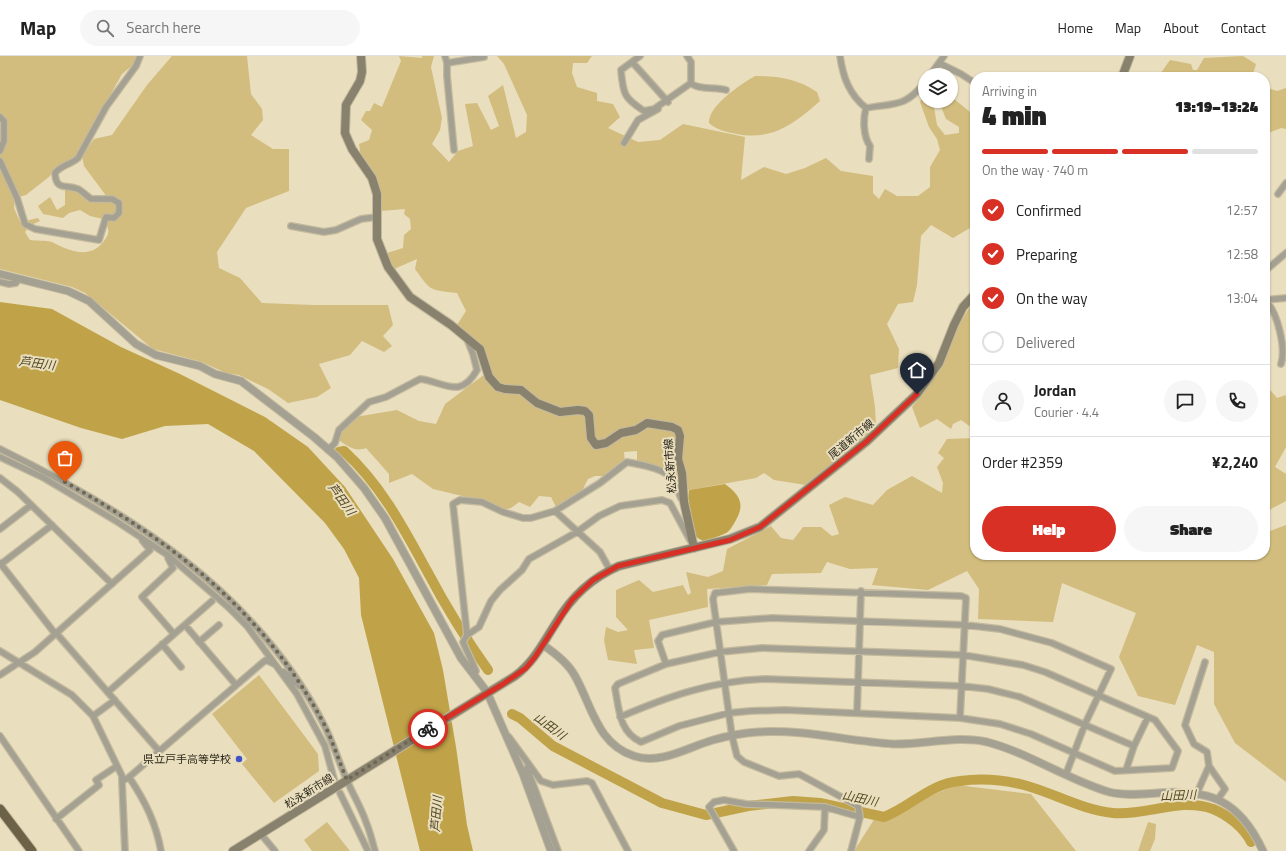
<!DOCTYPE html>
<meta charset="utf-8">
<style>
:root{--surface:#fff;--page:#f6f6f6;--text:#222;--muted:#767676;--line:#e0e0e0;--accent:#d93025}
body{margin:0;font-family:"Titillium Web","Noto Sans JP",sans-serif;background:var(--page);color:var(--text);height:100vh;display:flex;flex-direction:column;font-size:15px;white-space:nowrap}
*{box-sizing:border-box;margin:0}
p{font-size:13px;color:var(--muted)}
.icon{flex:none;width:22px;height:22px;fill:none;stroke:currentColor;stroke-width:2;stroke-linecap:round;stroke-linejoin:round}
.map{position:relative;flex:1;overflow:hidden}
.panel{position:absolute;left:970px;top:16px;width:300px;height:488px;display:flex;flex-direction:column;background:var(--surface);border-radius:16px;box-shadow:0 1px 3px #0004}
.panel>*{flex:none}
.controls{position:absolute;left:918px;top:12px;display:grid;gap:8px}
.controls a{display:grid;place-items:center;width:40px;height:40px;border-radius:50%;background:var(--surface);box-shadow:0 1px 3px #0004;font-size:20px}
.pin{position:absolute;display:grid;place-items:center;width:34px;height:34px;color:#fff;margin:-41px -17px;border-radius:50% 50% 50% 0;rotate:-45deg;box-shadow:0 0 4px #0007}
.pin .icon{rotate:45deg}
.courier{position:absolute;display:grid;place-items:center;width:40px;height:40px;margin:-20px;border:3px solid #d93025;border-radius:50%;background:#fff;color:#222;box-shadow:0 1px 5px #0007}
.head em{font-style:normal;font-weight:800}
.head div{display:flex;flex-direction:column-reverse}
.head{display:flex;align-items:center;justify-content:space-between;height:68px;padding:0 12px}
h1{font-size:26px;font-weight:800;line-height:30px}
.bar{display:grid;grid-template-columns:repeat(4,1fr);gap:6px 4px;align-content:center;height:48px;padding:0 12px}
.bar i{height:5px;border-radius:3px;background:var(--line)}
.bar .selected{background:var(--accent)}
.bar p{grid-column:span 4}
.line{display:flex;align-items:center;gap:10px;padding:0 12px;border-top:1px solid var(--line)}
.line div{flex:1}
.round{display:grid;place-items:center;flex:none;width:42px;height:42px;border-radius:21px;background:var(--page)}
ol{padding:0 12px;list-style:none}
li{display:flex;align-items:center;gap:12px;height:44px}
li p{margin-inline-start:auto}
li .icon{padding:4px;border-radius:50%;background:var(--accent);color:#fff;stroke-width:4}
li:last-child{color:var(--muted)}
li i{width:22px;height:22px;border:2px solid var(--line);border-radius:50%}
.button{display:flex;gap:8px;margin-top:auto;padding:8px 12px}
.button a{flex:1;height:46px;border-radius:24px;background:var(--accent);color:#fff;font-size:16px;font-weight:800;line-height:46px;text-align:center}
.button a+a{background:var(--page);color:var(--text)}
header{display:flex;align-items:center;gap:24px;box-sizing:border-box;height:56px;padding:0 20px;background:var(--surface);border-bottom:1px solid var(--line)}
header strong{font-size:19px}
nav{display:flex;gap:22px;margin-inline-start:auto;font-size:14px}
.search{width:280px;height:36px;background:var(--page);display:flex;align-items:center;gap:10px;box-sizing:border-box;padding:0 14px;border-radius:22px;color:var(--muted);font-size:15px}
.map>svg:first-child{display:block}
.green{fill:#d2bd7e;fill-rule:evenodd}
.water{fill:#c0a349}
.lines{fill:none;stroke-linecap:round;stroke-linejoin:round}
.stream{stroke:#c0a349;stroke-width:1.5}
.river{stroke:#c0a349;stroke-width:10}
.minor-casing{stroke:#c3b99d;stroke-width:8}
.tertiary-casing{stroke:#c3b99d;stroke-width:9}
.secondary-casing{stroke:#c3b99d;stroke-width:10}
.trunk-casing{stroke:#c3b99d;stroke-width:11}
.minor{stroke:#a4a092;stroke-width:5.5}
.tertiary{stroke:#a4a092;stroke-width:7}
.secondary{stroke:#88816d;stroke-width:8}
.trunk{stroke:#6b6248;stroke-width:9}
.done{stroke:#6e6754;stroke-width:4;stroke-dasharray:0 7.2}
.route{stroke:#d93025;stroke-width:5}
.poi-dot{fill:#4053c6;stroke:#e9debe;stroke-width:1.5}
.labels{text-anchor:middle;dominant-baseline:central;stroke-width:4;stroke-linejoin:round;paint-order:stroke}
.street-label{font-size:11px;fill:#2b271b;stroke:#e9debe}
.poi-label{font-size:11px;fill:#2b271b;stroke:#e9debe;text-anchor:end}
.water-label{font-size:12px;font-style:italic;fill:#554923;stroke:#e9debe}
</style>
<header>
<strong>Map</strong>
<div class="search"><svg class="icon" aria-label="search" viewBox="0 0 24 24"><circle cx="10" cy="10" r="6"/><path d="M15 15l6 6"/></svg>Search here</div>
<nav><a>Home</a><a>Map</a><a>About</a><a>Contact</a></nav>
</header>
<div class="map">
<svg width="1286" height="795" viewBox="0 0 1286 795">
<rect width="100%" height="100%" fill="#e9debe"/>
<path class="green" d="M0,0H136L134,8L122,18L76,101L55,112L50,120L26,139L15,142L14,152L20,166L38,162L40,165L29,170L25,176L30,184C36,185 46,184 52,186C69,195 90,204 104,185C111,176 109,172 103,163L90,160L80,154L69,157L63,162L43,158L38,150L50,141L57,154L65,149V134H77L91,145L107,141L84,110L82,100L94,83L112,79L147,29L172,0H247L251,38L262,53L263,64L251,79L273,93H289V135L246,152L217,196L219,212L240,222L262,247L313,249H388L393,269L383,280L392,290L384,296L362,285L350,299L319,308L331,332L317,341L288,347L268,333L239,319L226,317L202,306L153,293L85,237L72,231L0,213Z
M399,0L422,2V0H434L431,11L442,62L440,74L432,88L449,106L458,95L473,90L465,48L477,47L491,74L499,70L488,40L503,29L516,82L526,76L527,59L504,8L497,0H592L587,7H573L572,17L577,31L597,37V45L613,48L620,61L608,72L638,86L660,84L683,68L745,81L741,124L764,111L786,118L805,112L826,102L841,115L873,120V137L879,143L885,133L897,140H918L930,131V111L940,94L937,83L929,71L920,46L925,35V45H951V42L954,43L975,60V112L973,116L975,119V169L953,182L931,169L921,180L917,229L913,246L898,248L887,268L899,293L898,312L870,319L875,351L876,370L854,391L806,429L774,424L764,417L756,422L689,434L662,413L637,404V395L624,396L625,407L607,420H595L588,423L582,435L556,451L551,441L539,440L530,451L519,446L511,452L502,454L479,444L433,433L412,418L389,427V418L366,392C356,396 349,391 340,385V378L355,361L397,354L419,365L436,368L445,348L485,318L491,324C490,294 479,287 457,269L466,255L457,237C429,234 431,235 415,213L417,203L394,213L384,198L403,192L404,179L411,173L410,163L404,158L405,153L381,155L361,101L359,88L369,84L372,74L361,64L366,55H370L374,47L382,51L401,5ZM936,48L942,53L946,63L959,71V77L945,79L937,69L934,51Z
M1243,0L1256,8L1252,21H1158L1170,4L1191,8L1193,14H1197L1204,2Z
M755,20C777,20 798,23 817,36L820,45C795,67 773,85 737,78C726,76 717,74 709,67C708,50 741,28 755,20Z
M1265,31L1277,35L1286,32V73L1281,72L1265,78Z
M975,243V374L961,364L953,368L951,373L937,363L920,372L912,351L938,317L961,265Z
M1265,328L1277,342L1286,339V391L1275,411L1286,418V445L1271,453L1265,461Z
M975,382V499H1265V470L1270,475L1286,469V726L1235,687L1214,648V596L1197,589L1175,649L1138,640L1119,601L1136,557L1062,527L1053,566L978,563L979,533L967,515L928,534L872,529L878,512L850,513L827,506L821,517L772,518L767,529L707,533L708,551L649,564L654,592L634,594L637,608L608,604L604,584L606,571L618,576L628,574L616,561V534L639,524L653,536L683,529L688,539L691,537L686,516L708,521L723,515L727,493L771,470L781,482L793,484L803,471H821L832,480L839,478L829,449L845,441L873,449L887,434L912,420L942,437L943,427L937,411L944,402L938,397L947,383Z
M259,619L318,698L319,715L274,747L242,708L247,703L212,658Z
M957,729L1031,738L1076,795H854L875,762Z
M327,766L350,795H312L304,784Z
M1148,766L1156,768L1155,783L1150,795H1138Z"/>
<path class="water" d="M0,246L52,253L121,291L180,318L265,361L308,391L345,431L393,503L434,577L443,614L456,691L467,769L473,795H420L361,559L359,522L344,493L325,467L254,395L208,368L165,370L122,383L81,372L0,344Z
M725,428C740,439 745,448 736,464C733,469 730,476 724,478C718,481 710,483 703,485L696,481L688,443L689,434Z"/>
<g class="lines">
<path class="stream" d="M97,662L108,685
M128,724L138,741"/>
<path class="river" d="M339,396L344,395C381,429 403,471 427,515C445,549 465,582 488,614
M512,658L520,662L553,690L662,747L706,759L748,750L793,745L820,747L884,761C912,750 929,728 960,725C981,722 1004,724 1024,729C1054,737 1082,754 1113,757C1147,760 1180,741 1213,753C1228,759 1244,772 1251,786"/>
<g class="minor-casing">
<path id="minor" d="M445,0L447,7V20L454,94
M640,0L621,14C623,38 624,42 644,55L654,53L691,27V6L687,0
M840,0C843,21 849,38 866,52C896,47 906,51 925,26
M447,7L484,1
M633,7L668,46
M939,7L961,18L975,27
M930,19L944,0
M1015,21H1017
M691,27C697,34 715,31 726,34
M866,52C863,63 863,80 870,90L869,103
M0,61L4,65V85L0,95
M624,87L638,64L658,53
M0,105L17,142L25,168L35,173L99,184L106,161L114,162L119,157V147L112,143H91C87,140 82,135 78,133C65,128 56,135 55,117C61,109 70,109 78,102L106,51L136,10L140,0
M1278,138L1286,127
M291,170L324,176L336,174L361,163L377,161
M1265,215L1286,197
M0,226L9,228L16,227L18,223
M1265,244C1278,256 1286,293 1281,308
M1265,244L1286,242
M0,393C129,456 256,536 324,669C333,686 338,704 346,722C352,737 361,751 366,766C370,775 372,785 375,795
M328,394L335,387L339,374L369,346L386,341L420,323C445,326 460,344 477,314L473,298L467,283
M0,401L44,422L116,465L169,500L228,551L247,570L297,638L325,690L334,723
M0,422L18,436L112,528
M555,455L600,427L627,406C642,409 665,412 674,425C679,432 678,440 683,445
M0,473L31,449
M169,500L168,502L173,512L142,541L174,578
M0,507L53,575L57,578L159,695
M1,508L52,469
M185,569L236,629
M467,579L453,448L460,444L482,446L503,456L523,462H531L555,455L600,496L610,514
M199,586L219,569
M162,588L181,611
M762,592L963,599L1023,609L1045,616L1155,664L1178,695L1172,712L1115,715L1031,678L1000,668L960,662L785,654L750,655L729,657L679,670L641,686C619,676 619,653 615,632L618,628L666,608L720,596Z
M0,595L72,639L93,660L122,720V725
M1205,606L1185,669L1194,688L1207,696L1209,710L1225,733L1218,743
M666,608L658,585L662,579L716,566L772,562L965,569L1000,573L1052,587L1111,613L1085,668L1066,718
M284,616L299,630
M0,619L35,596L150,494L142,484
M474,619L476,615L463,586L467,579L479,571L491,545L500,534L522,514L529,503L577,476L599,460L620,450L662,444L670,447L690,484
M108,636L212,545
M857,657L861,535
M93,660L115,644
M620,661C669,640 712,625 766,623L961,630L988,633L1020,641L1134,690
M0,680L79,795
M509,681L541,725L553,729L587,725L592,727L628,795
M529,709L527,712L558,795
M1126,714L1134,690L1148,661
M129,721C145,745 156,767 161,795
M340,737L368,795
M1197,737L1209,710
M56,763L99,729L96,724L117,710
M260,777L275,795
M125,795L122,725L128,722L262,607L266,604L274,608
M734,795L709,751L714,746L724,744L746,748L825,751L860,761
M809,795L824,774L825,751
M851,795L860,761L858,750L799,718L779,720L744,706L737,700L732,680L713,543L715,537L750,533L961,540L966,542L960,662"/>
</g>
<g class="tertiary-casing">
<path id="tertiary" d="M0,218L68,235L89,245L136,288L156,299L200,310L215,318L241,325L314,381L337,401L364,432L385,462L461,602L487,636L523,718L551,795
M543,589C555,597 568,607 575,620C592,650 597,688 634,700C661,709 688,691 713,684C727,680 743,677 758,676C803,673 848,685 893,688C924,689 957,679 987,686C1029,697 1068,724 1109,736C1124,740 1142,738 1158,737C1211,733 1240,745 1263,795"/>
</g>
<g class="secondary-casing">
<path id="secondary" d="M361,0L362,16L360,25L346,49L345,77L352,93L372,122L377,138V183L388,211L410,241L451,269L480,293L489,321L498,331L505,333L521,334L537,347L560,356L578,354L585,355L589,359L591,382L596,389L606,387L621,377L636,374L647,367L672,371L678,374L680,380L678,403L682,417L684,446L694,492
M1122,21L1130,0
M233,795L515,620C534,606 543,587 556,567C571,541 591,522 619,510L730,483L760,471L866,386L917,338L939,307L954,269L963,251L975,238"/>
</g>
<g class="trunk-casing">
<path id="trunk" d="M0,753L32,795"/>
</g>
<use href="#minor" class="minor"/>
<use href="#tertiary" class="tertiary"/>
<use href="#secondary" class="secondary"/>
<use href="#trunk" class="trunk"/>
</g>
<g class="lines">
<path class="done" d="M65,426C175,488 263,554 324,668C333,685 339,706 347,724L428,673"/>
<path class="route" d="M428,673L503,628L526,612L535,601L572,544L593,524L618,510L730,484L760,471L866,386L917,338"/>
</g>
<circle class="poi-dot" cx="239" cy="703" r="4"/>
<g class="labels">
<g class="street-label">
<text transform="translate(851 383) rotate(-40)">尾道新市線</text>
<text transform="translate(670 410) rotate(-94)">松永新市線</text>
<text transform="translate(309 735) rotate(-32)">松永新市線</text>
</g>
<g class="poi-label">
<text x="231" y="703">県立戸手高等学校</text>
</g>
<g class="water-label">
<text transform="translate(37 307) rotate(7)">芦田川</text>
<text transform="translate(342 443) rotate(54)">芦田川</text>
<text transform="translate(550 670) rotate(36)">山田川</text>
<text transform="translate(1178 739) rotate(-2)">山田川</text>
<text transform="translate(860 742) rotate(12)">山田川</text>
<text transform="translate(436 758) rotate(-86)">芦田川</text>
</g>
</g>
</svg>
<div class="controls">
<a><svg class="icon" aria-label="layers" viewBox="0 0 24 24"><path d="M12 4l9 5-9 5-9-5zM3 14l9 5 9-5"/></svg></a>
</div>
<div class="pin" style="left:65px;top:426px;background:#ea580c"><svg class="icon" aria-label="bag" viewBox="0 0 24 24"><path d="M5 8h14l-1 12H6zM9 8a3 3 0 0 1 6 0"/></svg></div>
<div class="pin" style="left:917px;top:338px;background:#1f2937"><svg class="icon" aria-label="home" viewBox="0 0 24 24"><path d="M3 11l9-7 9 7M6 9v11h12V9"/></svg></div>
<div class="courier" style="left:428px;top:673px"><svg class="icon" aria-label="bike" viewBox="0 0 24 24"><circle cx="6" cy="16" r="4"/><circle cx="18" cy="16" r="4"/><path d="M6 16l4-8h5l3 8M10 8l3 8H6M13 5h3"/></svg></div>
<section class="panel">
<div class="head"><div><h1>4 min</h1><p>Arriving in</p></div><em>13:19–13:24</em></div>
<div class="bar"><i class="selected"></i><i class="selected"></i><i class="selected"></i><i></i><p>On the way · 740 m</p></div>
<ol>
<li><svg class="icon" aria-label="check" viewBox="0 0 24 24"><path d="M5 12l5 5 9-10"/></svg>Confirmed<p>12:57</p></li>
<li><svg class="icon" aria-label="check" viewBox="0 0 24 24"><path d="M5 12l5 5 9-10"/></svg>Preparing<p>12:58</p></li>
<li><svg class="icon" aria-label="check" viewBox="0 0 24 24"><path d="M5 12l5 5 9-10"/></svg>On the way<p>13:04</p></li>
<li><i></i>Delivered</li>
</ol>
<div class="line" style="height:72px"><a class="round"><svg class="icon" aria-label="person" viewBox="0 0 24 24"><circle cx="12" cy="8" r="4"/><path d="M4 21q1-7 8-7t8 7"/></svg></a><div><b>Jordan</b><p>Courier · 4.4</p></div><a class="round"><svg class="icon" aria-label="chat" viewBox="0 0 24 24"><path d="M4 5h16v11H9l-5 4z"/></svg></a><a class="round"><svg class="icon" aria-label="phone" viewBox="0 0 24 24"><path d="M5 4h4l2 5-3 2q2 4 5 5l2-3 5 2v4C11 20 4 13 5 4z"/></svg></a></div>
<div class="line" style="height:52px"><div>Order #2359</div><b>¥2,240</b></div>
<div class="button"><a>Help</a><a>Share</a></div>
</section>
</div>
